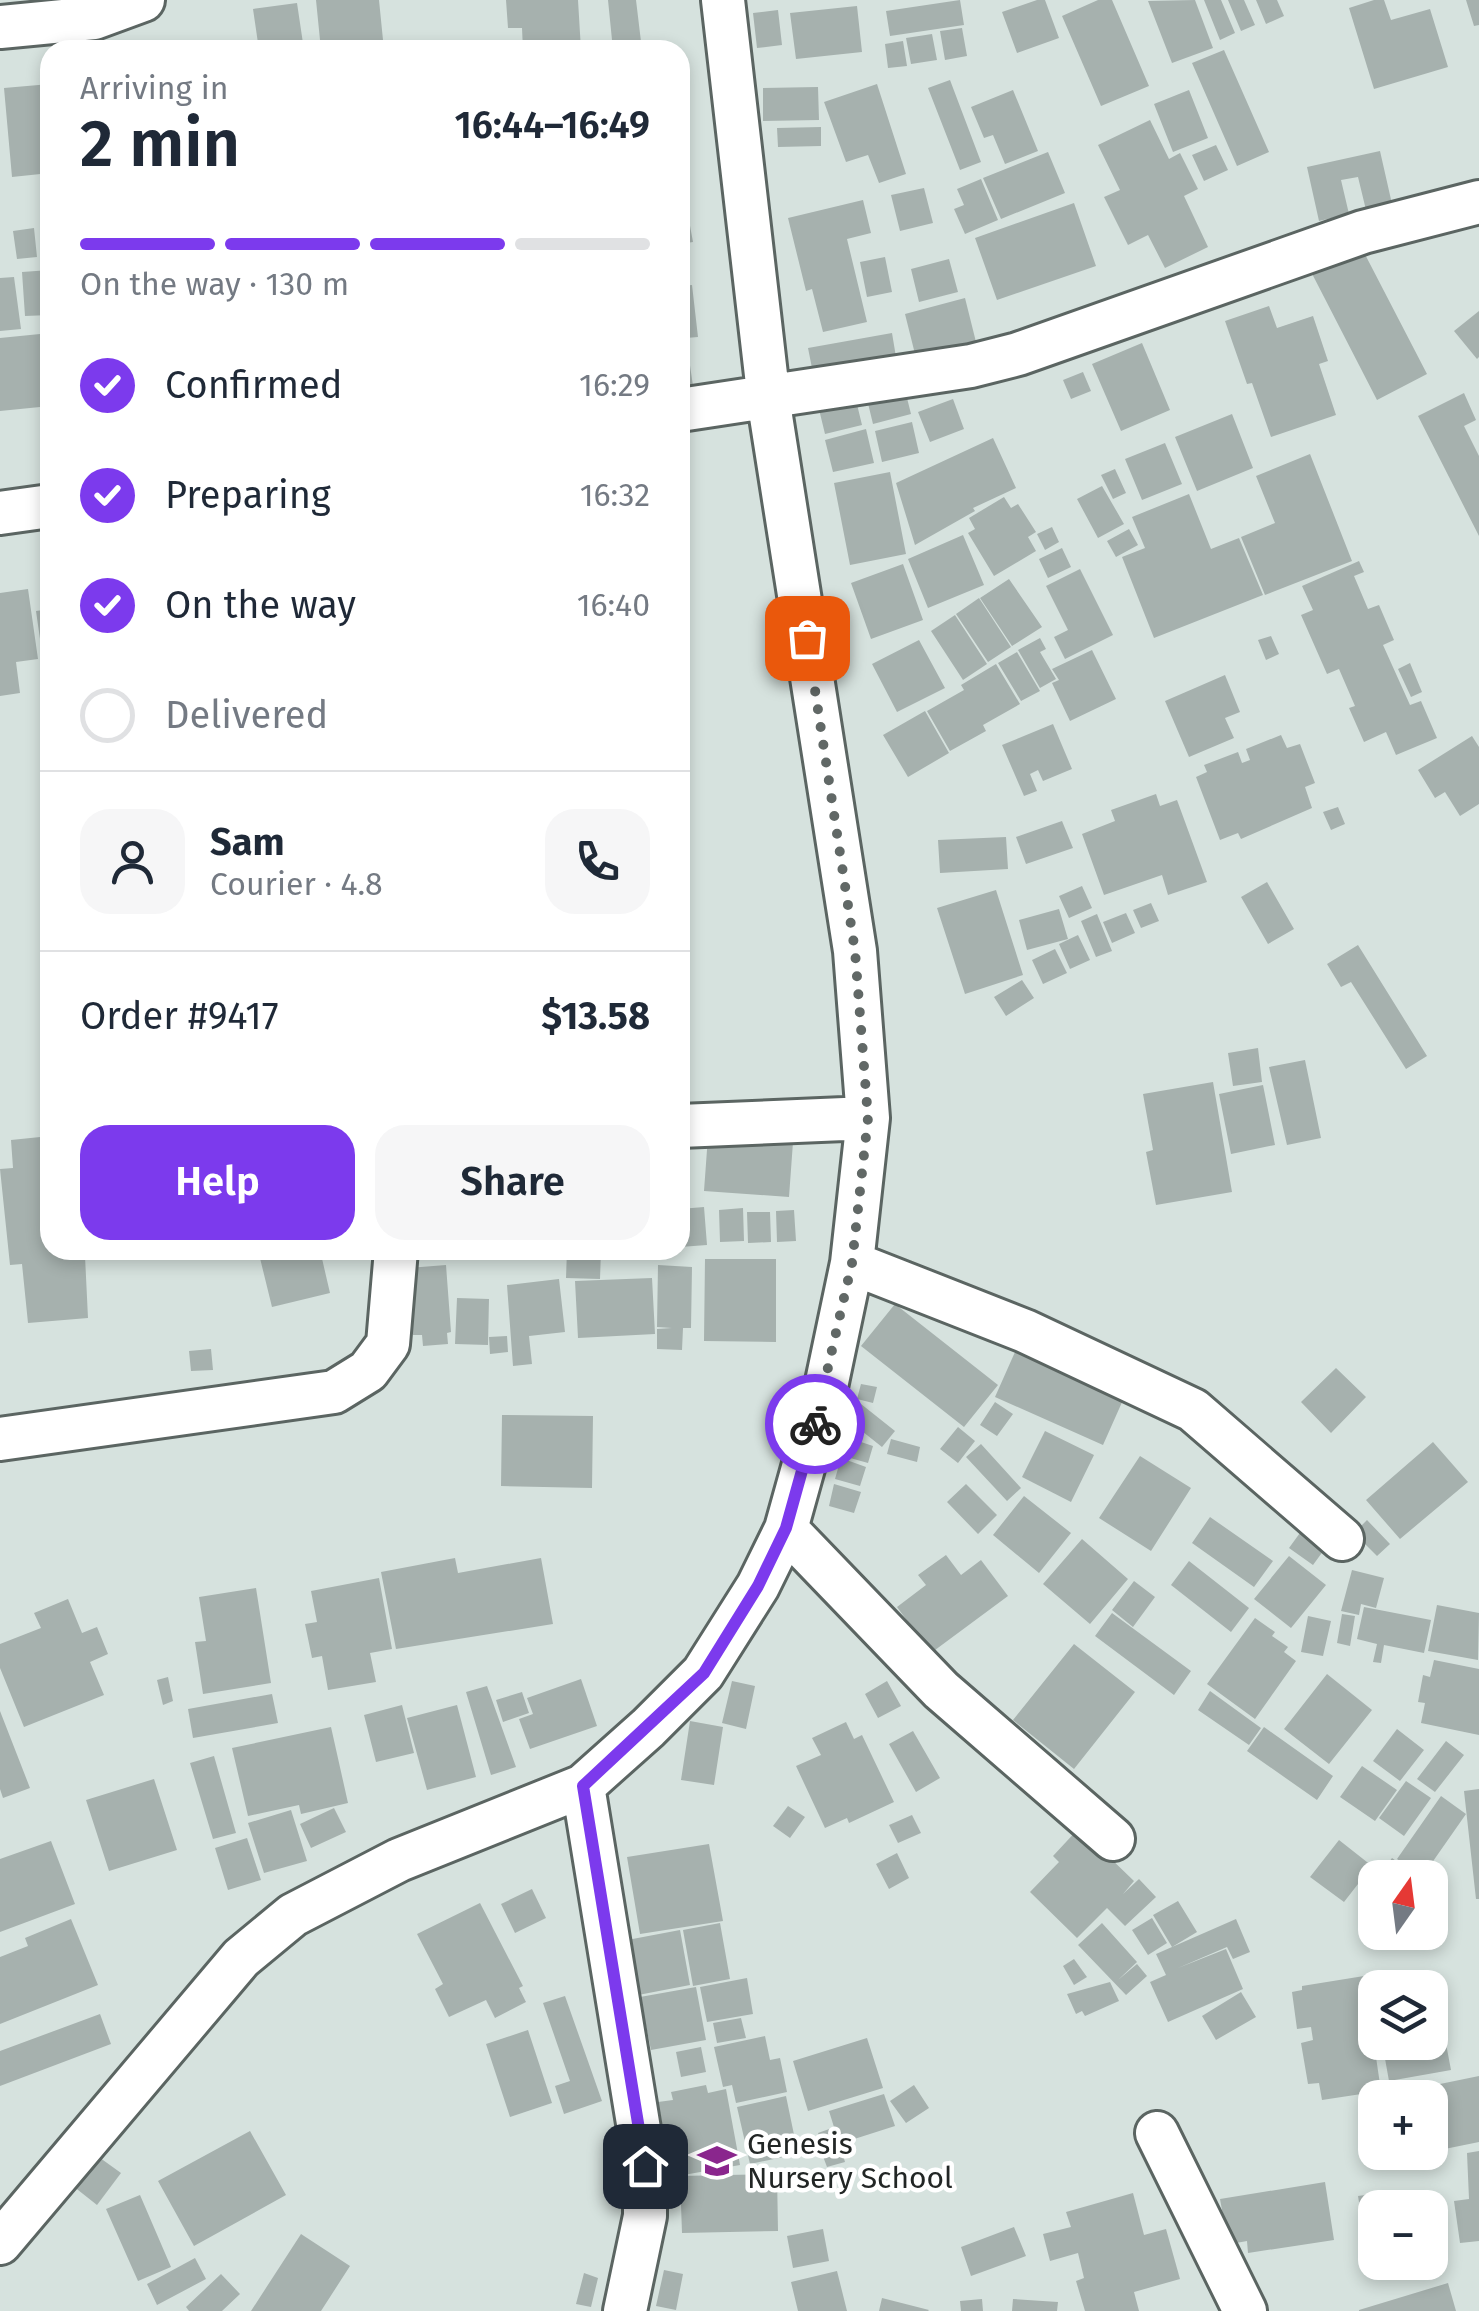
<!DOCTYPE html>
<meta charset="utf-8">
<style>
:root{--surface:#fff;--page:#f6f6f7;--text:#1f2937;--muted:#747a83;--line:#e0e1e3;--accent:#7c3aed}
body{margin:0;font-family:"Fira Sans",sans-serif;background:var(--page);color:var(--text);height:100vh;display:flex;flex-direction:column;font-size:38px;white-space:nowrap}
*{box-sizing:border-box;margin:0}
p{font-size:32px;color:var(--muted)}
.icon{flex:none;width:55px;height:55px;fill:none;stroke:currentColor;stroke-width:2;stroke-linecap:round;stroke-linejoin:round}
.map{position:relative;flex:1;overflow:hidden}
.drawer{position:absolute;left:40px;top:40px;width:650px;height:1220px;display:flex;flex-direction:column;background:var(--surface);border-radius:30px;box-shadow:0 5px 15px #0003}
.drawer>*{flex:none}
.needle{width:65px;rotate:14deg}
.buttons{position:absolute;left:1358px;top:1860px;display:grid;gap:20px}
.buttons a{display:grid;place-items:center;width:90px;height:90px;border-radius:20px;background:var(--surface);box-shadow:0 5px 15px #0003;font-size:50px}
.pin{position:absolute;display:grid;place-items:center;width:85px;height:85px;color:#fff;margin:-42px;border-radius:20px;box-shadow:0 5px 15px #0006}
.courier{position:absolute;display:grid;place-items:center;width:100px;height:100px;margin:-50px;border:8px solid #7c3aed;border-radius:50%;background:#fff;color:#222;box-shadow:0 2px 12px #0007}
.headline em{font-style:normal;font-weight:600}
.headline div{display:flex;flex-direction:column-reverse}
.headline{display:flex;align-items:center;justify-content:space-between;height:170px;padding:0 40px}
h1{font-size:65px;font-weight:600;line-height:75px}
.bar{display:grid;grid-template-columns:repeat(4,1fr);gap:15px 10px;align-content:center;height:120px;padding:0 40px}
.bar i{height:12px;border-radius:8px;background:var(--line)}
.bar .current{background:var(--accent)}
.bar p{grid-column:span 4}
.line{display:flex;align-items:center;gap:25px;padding:0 40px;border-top:2px solid var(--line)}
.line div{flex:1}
.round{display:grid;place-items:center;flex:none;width:105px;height:105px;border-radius:30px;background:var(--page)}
ol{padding:0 40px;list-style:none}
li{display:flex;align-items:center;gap:30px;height:110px}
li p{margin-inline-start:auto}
li .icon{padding:10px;border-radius:50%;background:var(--accent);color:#fff;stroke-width:4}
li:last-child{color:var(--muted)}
li i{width:55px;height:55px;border:5px solid var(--line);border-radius:50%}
.action{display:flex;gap:20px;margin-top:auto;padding:20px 40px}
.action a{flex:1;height:115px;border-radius:30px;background:var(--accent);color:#fff;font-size:40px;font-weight:600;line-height:115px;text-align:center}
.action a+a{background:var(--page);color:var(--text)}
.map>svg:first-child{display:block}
.building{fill:#a6b1ae}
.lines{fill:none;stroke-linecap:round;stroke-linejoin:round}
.street-casing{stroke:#5b6562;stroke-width:48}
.street{stroke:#fff;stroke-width:42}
.done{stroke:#616866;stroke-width:10;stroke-dasharray:0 18}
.route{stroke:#7c3aed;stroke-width:12}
.labels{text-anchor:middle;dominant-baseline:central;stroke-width:9;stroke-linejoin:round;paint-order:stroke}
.poi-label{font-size:30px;fill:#222625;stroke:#fff;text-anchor:start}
</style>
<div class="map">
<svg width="1479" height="2311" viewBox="0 0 1479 2311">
<rect width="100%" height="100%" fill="#d6e2de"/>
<path class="building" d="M316,0H379L384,50H321Z
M506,0H578L581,50H523L522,28H508Z
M608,0H636L642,50H613Z
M960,0L964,25L890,36L886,11Z
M1037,0H1045L1059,38L1017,53L1002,12Z
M1098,0H1112L1149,86L1101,106L1062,16Z
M1195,0L1213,48L1172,63L1148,1Z
M1204,0H1221L1235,33L1220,40Z
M1228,0H1244L1255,25L1241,31Z
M1256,0H1277L1284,16L1266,24Z
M1374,0H1384L1391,20L1430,9L1448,67L1374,89L1349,8Z
M1466,0H1479V25L1474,26Z
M297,3L304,50H259L253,9Z
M857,6L862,52L796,59L790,13Z
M778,10L782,45L757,48L753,13Z
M962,28L967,56L945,60L940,31Z
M932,34L937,60L911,64L906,38Z
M903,41L907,66L888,68L885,44Z
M1224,50L1269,152L1237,166L1192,63Z
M950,80L981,162L960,170L928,88Z
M50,84V173L12,177L4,88Z
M877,84L906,174L879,183L868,155L846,162L824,102Z
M818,87L819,120L763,121V88Z
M1013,90L1038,151L1005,164L993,135L984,138L971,107Z
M1189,90L1208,138L1173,152L1154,104Z
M1150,120L1169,159L1180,153L1198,189L1184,196L1208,247L1165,268L1148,235L1128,245L1104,197L1120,190L1098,145Z
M821,127V146L778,147L777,128Z
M1216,145L1228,170L1204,181L1192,155Z
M1380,151L1392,204L1366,210L1358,177L1341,180L1349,214L1319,221L1307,167Z
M1048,152L1065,193L1001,219L983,178Z
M981,179L998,220L965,234L954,209L964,205L957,189Z
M924,188L933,223L900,231L891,195Z
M863,200L871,233L847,239L867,322L823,332L812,289L806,291L788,218Z
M1074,203L1096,266L997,300L975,238Z
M686,204L693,242L680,244V205Z
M34,228L37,257L17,259L13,231Z
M1356,237L1427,374L1377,400L1306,262Z
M885,257L892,292L867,297L860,262Z
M949,259L958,292L919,302L911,269Z
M50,270V315L25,316L22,272Z
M14,277L21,329L0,331V278Z
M692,285L698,337L686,338L693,386L680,388V286Z
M965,298L976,342L916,358L905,314Z
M1269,306L1277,328L1313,316L1328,361L1319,364L1336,415L1271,437L1252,383L1247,384L1225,321Z
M1479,311V357L1477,359L1454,331Z
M50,333V406L0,411V338Z
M892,333L897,363L814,378L808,348Z
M1142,343L1170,410L1121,431L1092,364Z
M1083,372L1091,391L1071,399L1063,380Z
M903,382L911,414L873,424L865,391Z
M854,392L862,425L825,434L817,401Z
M1464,393L1476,420L1464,426L1479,456V536L1418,416Z
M953,399L964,429L930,442L918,412Z
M1232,414L1253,468L1197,491L1175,437Z
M912,422L919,453L882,462L875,431Z
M866,429L874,463L833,472L825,440Z
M993,438L1016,488L973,508L975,511L915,545L896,483Z
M1165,443L1182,484L1142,500L1125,459Z
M1310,454L1352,561L1265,595L1241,537L1275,523L1256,476Z
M1115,469L1126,493L1113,499L1101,475Z
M890,472L906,554L850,565L834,483Z
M1102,486L1124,524L1098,538L1077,499Z
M1189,494L1211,549L1239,538L1263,595L1154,638L1122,557L1145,548L1132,517Z
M1004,497L1011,508L1018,504L1036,532L1028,537L1036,551L994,576L968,533L975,529L969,518Z
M1052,527L1059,542L1045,550L1037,534Z
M1129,529L1138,545L1116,557L1107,541Z
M963,535L984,585L928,608L908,559Z
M1062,548L1071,567L1048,578L1039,559Z
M1359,561L1364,572L1354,576L1368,609L1379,605L1394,640L1383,645L1410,705L1421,701L1437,738L1396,755L1386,732L1364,742L1349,708L1355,706L1339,669L1327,674L1301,615L1313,610L1302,586Z
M903,564L923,620L871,639L851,583Z
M1080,569L1113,635L1065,659L1054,637L1068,630L1046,586Z
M1009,579L1042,627L1012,646L980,598Z
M28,589L38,659L16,662L20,693L0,696V593Z
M979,598L1011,647L988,662L956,614Z
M50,609V659L43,660L36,611Z
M955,615L987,664L963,680L931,631Z
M1271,636L1279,654L1266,660L1258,640Z
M1040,638L1046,649L1040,652L1056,679L1040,688L1018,650Z
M919,640L945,688L897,712L872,664Z
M1092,650L1116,699L1070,721L1052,683L1059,680L1052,669Z
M1017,652L1040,691L1021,701L998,663Z
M1410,663L1422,692L1411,697L1398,669Z
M996,664L1020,704L983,725L986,731L950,751L927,711L964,690L961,685Z
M1225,675L1240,712L1225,718L1234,738L1189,757L1165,701Z
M925,711L949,753L908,777L883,735Z
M1053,724L1072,769L1043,781L1038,770L1030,774L1037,791L1024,796L1002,745Z
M1281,735L1287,748L1300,744L1315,783L1305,787L1312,808L1241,839L1238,833L1220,840L1196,777L1207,772L1204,765L1238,752L1242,763L1250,760L1246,749Z
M1472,736L1479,747V804L1460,816L1445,792L1435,798L1418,770Z
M1156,794L1160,806L1177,800L1207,882L1168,895L1162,875L1104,895L1082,834L1115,821L1111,810Z
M1338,807L1345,824L1331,830L1323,812Z
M1062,821L1073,848L1026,864L1016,837Z
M1006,837L1008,869L940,873L938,840Z
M1267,882L1294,929L1268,944L1241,897Z
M1082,886L1092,908L1069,918L1059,896Z
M996,890L1023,975L965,994L937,908Z
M1151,903L1159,921L1141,928L1133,910Z
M1059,909L1068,939L1027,950L1019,920Z
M1126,913L1135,933L1112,943L1103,922Z
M1097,914L1112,951L1096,957L1081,921Z
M1078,935L1090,960L1070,969L1059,944Z
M1358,945L1427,1056L1406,1069L1351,982L1341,987L1327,964Z
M1055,949L1067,973L1043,984L1032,960Z
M1022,980L1034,998L1006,1016L994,997Z
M1258,1048L1262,1082L1233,1086L1228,1053Z
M1305,1060L1321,1138L1287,1145L1269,1067Z
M1213,1082L1232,1192L1156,1205L1146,1152L1153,1150L1143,1094Z
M1263,1085L1275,1145L1231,1154L1219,1094Z
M50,1136V1250H97L98,1255L85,1256L88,1318L28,1323L22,1264L10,1265L0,1169L13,1168L11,1140Z
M708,1136L793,1142L789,1197L704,1191Z
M704,1207L707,1245L680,1247V1209Z
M743,1208L744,1241L720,1242L719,1210Z
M794,1210L796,1241L777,1242L776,1211Z
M747,1212H770L771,1242L748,1243Z
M258,1250H320L330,1293L272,1307Z
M567,1250H601L600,1279L566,1278Z
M705,1259H776V1342L704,1341Z
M446,1265L451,1332L447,1333L448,1344L423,1346L422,1335H413L408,1268Z
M658,1265L692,1267L691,1328H683L682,1350L657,1349V1329L672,1328L657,1327Z
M652,1278L655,1334L578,1338L575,1281Z
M559,1279L565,1332L529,1336L532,1364L513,1366L507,1285Z
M457,1298L489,1299L488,1345L455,1344Z
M895,1304L998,1385L964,1427L861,1346Z
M507,1336L508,1352L490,1354L489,1337Z
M211,1349L213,1370L191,1371L189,1351Z
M1015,1352L1123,1400L1103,1445L995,1397Z
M1336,1368L1366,1397L1331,1433L1301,1402Z
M861,1384L877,1387L873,1403L857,1399Z
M856,1400L895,1431L882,1447L843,1416Z
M995,1402L1013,1414L997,1436L980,1425Z
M502,1415L593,1416L592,1488L501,1486Z
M958,1427L975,1441L958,1463L940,1449Z
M1045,1431L1094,1455L1071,1502L1022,1477Z
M849,1438L873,1446L868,1463L843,1456Z
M891,1439L920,1447L917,1462L887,1454Z
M1433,1442L1468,1482L1400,1539L1366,1500Z
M981,1444L1021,1488L1007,1501L966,1457Z
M1140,1456L1191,1488L1151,1551L1099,1518Z
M841,1458L866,1467L860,1486L835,1479Z
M834,1484L861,1492L854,1513L829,1506Z
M966,1484L997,1515L978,1534L947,1502Z
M1024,1496L1071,1533L1039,1573L993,1535Z
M1210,1517L1273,1561L1254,1587L1192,1543Z
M1367,1520L1390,1544L1377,1556L1354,1533Z
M1305,1526L1329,1543L1313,1565L1289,1548Z
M1082,1539L1128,1579L1090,1624L1043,1584Z
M946,1555L961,1575L981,1560L1008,1596L931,1653L897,1607L926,1585L918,1575Z
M1289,1556L1326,1585L1291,1628L1254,1599Z
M455,1558L458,1573L541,1558L553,1624L396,1649L381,1572Z
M1189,1561L1249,1608L1231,1632L1171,1585Z
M1352,1570L1384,1578L1376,1608L1361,1604L1359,1615L1341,1611Z
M379,1578L392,1649L370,1653L376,1682L328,1690L322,1656L312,1658L305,1624L317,1622L311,1591Z
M1134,1581L1155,1597L1133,1627L1112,1610Z
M256,1588L271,1683L203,1694L195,1642L206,1641L199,1597Z
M68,1599L82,1633L97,1627L108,1654L90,1662L104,1695L24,1727L0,1668V1644L41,1628L34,1613Z
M1437,1605L1479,1613L1478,1660L1428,1651Z
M1364,1607L1431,1620L1424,1653L1384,1645L1381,1663L1373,1662L1377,1644L1357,1639Z
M1112,1613L1191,1671L1174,1695L1095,1636Z
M1342,1614L1355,1616L1350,1646L1337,1643Z
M1308,1616L1331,1621L1323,1656L1301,1652Z
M1255,1618L1275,1632L1272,1636L1288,1647L1284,1652L1296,1661L1255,1719L1207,1684Z
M1074,1644L1135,1692L1074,1769L1013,1720Z
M1434,1660L1479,1669V1735L1421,1723L1425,1703L1418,1702L1423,1675L1430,1677Z
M1327,1674L1372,1710L1329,1764L1284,1729Z
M168,1677L173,1701L163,1705L157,1680Z
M581,1679L597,1726L530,1749L519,1719L533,1714L527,1698Z
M732,1681L755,1686L746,1729L722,1723Z
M887,1681L901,1706L878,1718L865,1694Z
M487,1686L516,1767L491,1775L466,1692Z
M1210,1691L1261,1728L1249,1745L1198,1710Z
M522,1692L529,1713L503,1722L496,1700Z
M272,1694L278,1723L193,1738L188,1709Z
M402,1705L414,1753L376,1762L364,1715Z
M457,1705L476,1777L427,1790L407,1718Z
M0,1711L30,1788L3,1798L0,1789Z
M690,1721L723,1727L714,1785L681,1780Z
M846,1722L854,1739L862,1735L894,1802L849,1823L847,1818L825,1828L796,1766L821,1755L812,1738Z
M331,1727L348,1803L301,1814L299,1805L248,1816L232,1748Z
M1264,1727L1333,1776L1317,1800L1247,1751Z
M1397,1729L1424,1750L1400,1781L1373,1761Z
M913,1731L940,1778L916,1792L889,1744Z
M1446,1741L1464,1755L1435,1792L1417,1779Z
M214,1756L236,1833L213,1839L190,1763Z
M1362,1766L1397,1790L1375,1821L1340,1797Z
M154,1779L177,1850L109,1871L86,1800Z
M1406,1781L1431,1798L1404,1836L1379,1818Z
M1479,1789V1899H1476L1464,1791Z
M1441,1796L1466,1814L1422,1877L1397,1859Z
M788,1806L805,1817L790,1838L773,1826Z
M334,1808L346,1832L311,1848L300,1824Z
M291,1810L307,1861L264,1873L248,1823Z
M912,1815L921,1833L898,1843L889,1825Z
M1079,1828L1134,1881L1123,1894L1139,1879L1156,1897L1125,1926L1107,1908L1077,1938L1030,1892L1059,1862L1053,1856Z
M247,1838L261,1880L228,1890L215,1848Z
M1339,1840L1372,1866L1344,1902L1310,1877Z
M51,1841L75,1904L0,1932V1859Z
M709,1844L723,1921L640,1934L627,1857Z
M897,1853L909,1878L889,1889L876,1864Z
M1392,1858L1420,1878H1378Z
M532,1889L546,1918L515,1933L501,1904Z
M1178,1901L1197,1932L1172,1947L1153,1915Z
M480,1903L523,1986L519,1988L526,2002L495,2018L486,2000L449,2017L435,1989L443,1984L417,1934Z
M1152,1918L1167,1943L1148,1955L1132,1930Z
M71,1919L98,1985L0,2024V1957L28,1946L25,1938Z
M1236,1919L1250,1952L1233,1959L1227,1947L1178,1968L1226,1949L1243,1989L1168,2022L1150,1982L1166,1975L1156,1954Z
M720,1923L730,1979L693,1986L683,1930Z
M1102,1923L1137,1962L1118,1980L1137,1964L1147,1976L1126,1995L1078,1945Z
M680,1930L690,1985L633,1996L622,1941Z
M1074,1959L1087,1977L1074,1985L1063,1966Z
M1364,1976L1381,2091L1322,2100L1319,2083L1308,2084L1301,2043L1313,2040L1311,2027L1297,2029L1292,1992L1302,1990V1986Z
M747,1978L753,2014L707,2022L700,1987Z
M1110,1982L1119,2001L1085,2016L1082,2011L1076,2014L1067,1994Z
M696,1987L706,2040L651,2050L640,1997Z
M1436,1991L1451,2070L1389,2081L1382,2042H1430V1993Z
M1241,1992L1256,2017L1216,2040L1202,2016Z
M565,1996L602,2101L564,2114L555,2086L570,2081L543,2003Z
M100,2014L111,2044L0,2086V2051Z
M741,2018L746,2038L717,2043L713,2023Z
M528,2030L552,2103L510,2117L486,2044Z
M765,2036L770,2060L780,2058L787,2092L736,2103L732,2085L723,2087L714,2047Z
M867,2038L883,2088L808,2111L793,2061Z
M701,2047L706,2072L681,2077L676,2052Z
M1479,2076V2142L1430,2152V2098H1402L1401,2092Z
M706,2085L708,2093L726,2089L740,2165L672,2177L658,2102L673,2100L671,2092Z
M914,2085L929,2108L906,2123L890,2101Z
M884,2094L895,2126L823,2149L818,2133L832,2128L838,2140L829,2111Z
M786,2096L798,2154L750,2164L737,2107Z
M250,2131L286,2195L194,2246L158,2181Z
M840,2145L845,2162L827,2167L821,2151Z
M1479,2151V2241L1460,2243L1454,2201L1469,2199L1467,2153Z
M96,2155L121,2173L97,2205L73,2186Z
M777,2174L778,2231L682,2233L680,2176Z
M1325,2182L1334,2240L1248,2253L1247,2241L1236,2243L1238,2253L1230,2254L1220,2199Z
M1388,2192L1391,2208H1375V2251L1367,2252L1358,2196Z
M1133,2193L1144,2235L1166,2229L1180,2279L1134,2292L1139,2311H1085L1076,2281L1084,2278L1078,2253L1050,2261L1043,2234L1071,2227L1066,2212Z
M140,2195L171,2267L138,2281L106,2209Z
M1014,2227L1026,2256L971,2276L961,2247Z
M823,2229L829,2261L793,2268L787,2236Z
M301,2234L350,2266L321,2311H251Z
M195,2258L206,2279L157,2305L147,2284Z
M664,2270L683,2274L676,2310L656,2306Z
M837,2271L847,2311H798L791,2282Z
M584,2273L598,2278L591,2307L576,2304Z
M221,2274L240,2294L222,2311H189L186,2307Z
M1448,2283L1456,2311H1359V2310Z
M882,2298L929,2310L928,2311H879Z
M982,2299L983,2311H961L960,2301Z
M1013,2299L1058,2302L1057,2311H1012Z"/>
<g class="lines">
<g class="street-casing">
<path id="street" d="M0,27L94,18L143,0
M680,410L971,366L1018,354L1363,232L1479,202
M0,513L50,506
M680,1126L868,1118
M852,1263L1025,1331L1193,1410L1342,1539
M0,1439L334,1392L368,1371L388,1344L396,1250
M786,1529L941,1690L1113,1839
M583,1786L645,2166V2216L625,2311
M1157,2133L1245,2311
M0,2243L241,1958L293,1915L399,1860L583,1786L648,1728L703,1673L758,1586L786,1529L827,1382L852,1263L868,1118L855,951L770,410L723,0"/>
</g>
<use href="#street" class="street"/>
</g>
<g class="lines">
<path class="done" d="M807,638L855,951L868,1118L852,1263L815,1424"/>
<path class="route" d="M645,2166L583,1786L704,1673L758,1586L786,1528L815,1424"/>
</g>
<defs>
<g id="school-bare" transform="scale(3)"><path d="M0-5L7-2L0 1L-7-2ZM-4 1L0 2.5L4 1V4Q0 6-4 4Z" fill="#8a268d" stroke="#fff" stroke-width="2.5" paint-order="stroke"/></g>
</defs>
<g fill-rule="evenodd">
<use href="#school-bare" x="717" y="2161"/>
</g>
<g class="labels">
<g class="poi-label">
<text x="747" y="2144">Genesis<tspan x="747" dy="34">Nursery School</tspan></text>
</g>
</g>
</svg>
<div class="buttons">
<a><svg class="needle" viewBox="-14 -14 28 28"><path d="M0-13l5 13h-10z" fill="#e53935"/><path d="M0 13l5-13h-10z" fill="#747a83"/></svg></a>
<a><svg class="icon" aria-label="layers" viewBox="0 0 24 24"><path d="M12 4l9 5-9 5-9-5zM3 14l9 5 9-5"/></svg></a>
<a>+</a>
<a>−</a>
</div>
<div class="pin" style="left:807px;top:638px;background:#ea580c"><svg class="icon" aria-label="bag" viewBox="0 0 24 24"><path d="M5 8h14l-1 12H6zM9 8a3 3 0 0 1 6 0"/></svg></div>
<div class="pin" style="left:645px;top:2166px;background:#1f2937"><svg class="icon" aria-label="home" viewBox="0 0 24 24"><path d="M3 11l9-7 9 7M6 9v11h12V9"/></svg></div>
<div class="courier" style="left:815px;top:1424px"><svg class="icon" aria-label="bike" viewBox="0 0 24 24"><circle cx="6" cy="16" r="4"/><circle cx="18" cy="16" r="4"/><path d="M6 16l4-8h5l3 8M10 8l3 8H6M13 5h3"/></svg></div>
<section class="drawer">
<div class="headline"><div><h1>2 min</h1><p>Arriving in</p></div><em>16:44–16:49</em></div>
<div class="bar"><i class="current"></i><i class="current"></i><i class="current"></i><i></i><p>On the way · 130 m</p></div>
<ol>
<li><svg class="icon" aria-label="check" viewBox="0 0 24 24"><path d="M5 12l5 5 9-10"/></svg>Confirmed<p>16:29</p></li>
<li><svg class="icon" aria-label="check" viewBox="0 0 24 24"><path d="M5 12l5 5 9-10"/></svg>Preparing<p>16:32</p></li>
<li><svg class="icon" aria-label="check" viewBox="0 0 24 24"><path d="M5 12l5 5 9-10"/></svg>On the way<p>16:40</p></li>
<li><i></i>Delivered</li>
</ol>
<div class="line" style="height:180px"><a class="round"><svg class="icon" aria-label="person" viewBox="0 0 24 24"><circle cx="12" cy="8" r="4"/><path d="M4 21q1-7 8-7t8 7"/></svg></a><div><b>Sam</b><p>Courier · 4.8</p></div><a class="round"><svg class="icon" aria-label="phone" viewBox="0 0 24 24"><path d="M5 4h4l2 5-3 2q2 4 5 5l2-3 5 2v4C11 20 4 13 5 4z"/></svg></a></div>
<div class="line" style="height:130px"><div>Order #9417</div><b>$13.58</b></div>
<div class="action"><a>Help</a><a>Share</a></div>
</section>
</div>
